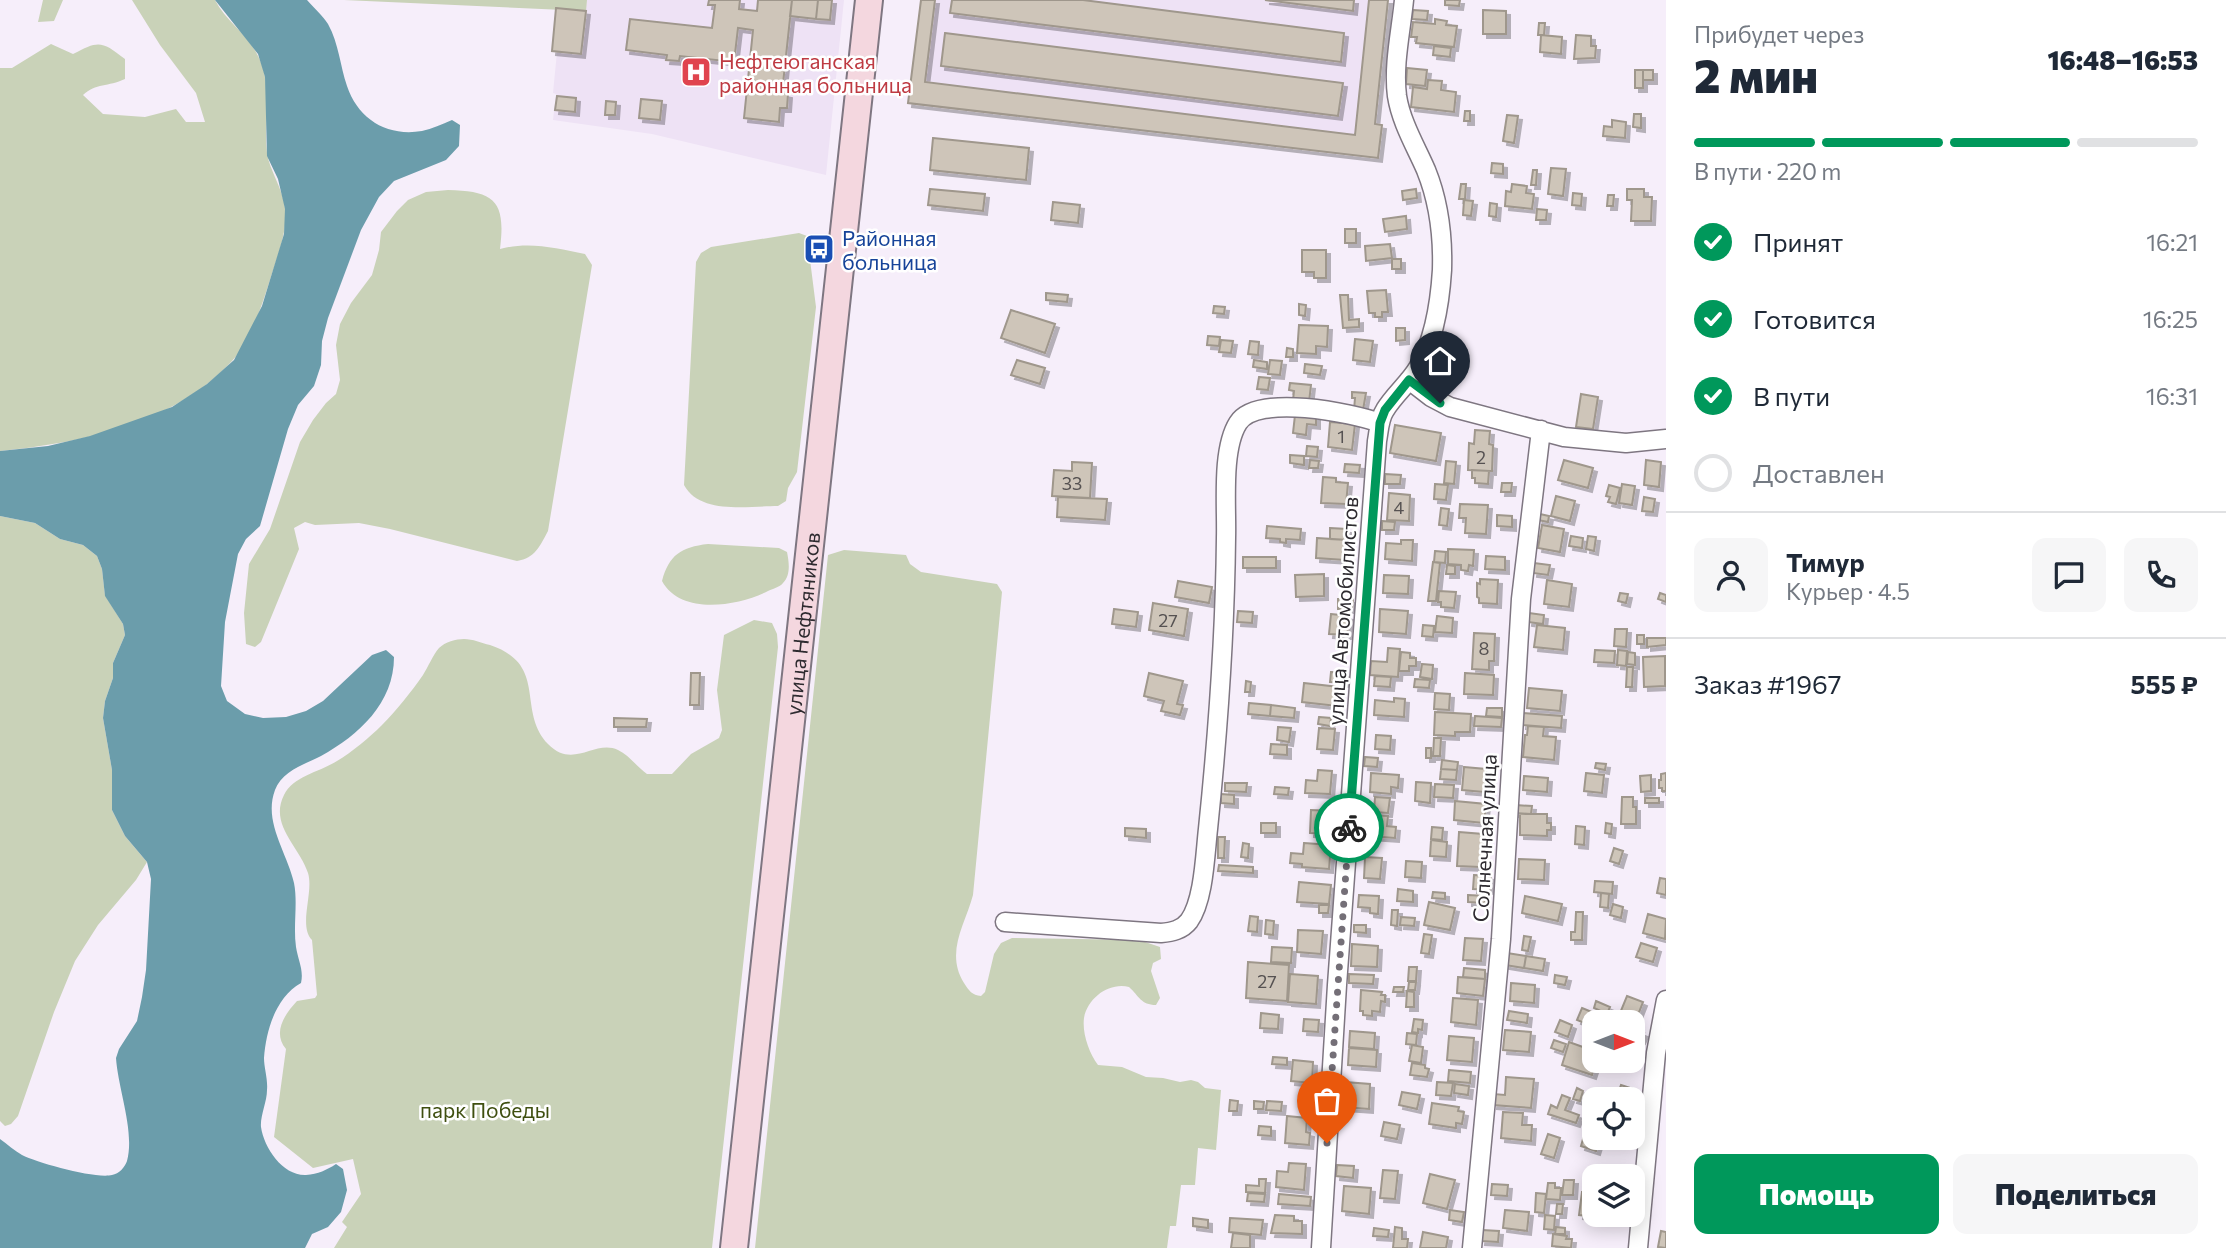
<!DOCTYPE html>
<html lang="ru">
<meta charset="utf-8">
<style>
:root{--surface:#fff;--page:#f6f6f7;--text:#1f2937;--muted:#747a83;--line:#e0e1e3;--accent:#00985b}
body{margin:0;font-family:Commissioner,sans-serif;background:var(--page);color:var(--text);height:100vh;display:flex;flex-direction:column;font-size:26px;white-space:nowrap}
*{box-sizing:border-box;margin:0}
p{font-size:23px;color:var(--muted)}
.icon{flex:none;width:38px;height:38px;fill:none;stroke:currentColor;stroke-width:2;stroke-linecap:round;stroke-linejoin:round}
.map{position:relative;flex:1;overflow:hidden}
.side{display:flex;flex-direction:column;background:var(--surface);width:560px}
.side>*{flex:none}
.needle{width:46px;rotate:90deg}
.tools{position:absolute;left:1582px;top:1010px;display:grid;gap:14px}
.tools a{display:grid;place-items:center;width:63px;height:63px;border-radius:14px;background:var(--surface);box-shadow:0 4px 18px #0003;font-size:35px}
.pin{position:absolute;display:grid;place-items:center;width:60px;height:60px;color:#fff;margin:-72px -30px;border-radius:50% 50% 50% 0;rotate:-45deg;box-shadow:0 0 7px #0007}
.pin .icon{rotate:45deg}
.courier{position:absolute;display:grid;place-items:center;width:70px;height:70px;margin:-35px;border:5px solid #00985b;border-radius:50%;background:#fff;color:#222;box-shadow:0 2px 9px #0007}
.headline em{font-style:normal;font-weight:800}
.headline div{display:flex;flex-direction:column-reverse}
.headline{display:flex;align-items:center;justify-content:space-between;height:119px;padding:0 28px}
h1{font-size:46px;font-weight:800;line-height:52px}
.bar{display:grid;grid-template-columns:repeat(4,1fr);gap:10px 7px;align-content:center;height:84px;padding:0 28px}
.bar i{height:9px;border-radius:5px;background:var(--line)}
.bar .selected{background:var(--accent)}
.bar p{grid-column:span 4}
.line{display:flex;align-items:center;gap:18px;padding:0 28px;border-top:2px solid var(--line)}
.line div{flex:1}
.round{display:grid;place-items:center;flex:none;width:74px;height:74px;border-radius:14px;background:var(--page)}
ol{padding:0 28px;list-style:none}
li{display:flex;align-items:center;gap:21px;height:77px}
li p{margin-inline-start:auto}
li .icon{padding:7px;border-radius:50%;background:var(--accent);color:#fff;stroke-width:4}
li:last-child{color:var(--muted)}
li i{width:38px;height:38px;border:4px solid var(--line);border-radius:50%}
.cta{display:flex;gap:14px;margin-top:auto;padding:14px 28px}
.cta a{flex:1;height:80px;border-radius:14px;background:var(--accent);color:#fff;font-size:28px;font-weight:800;line-height:80px;text-align:center}
.cta a+a{background:var(--page);color:var(--text)}
main{display:flex;flex:1;min-height:0}
.map>svg:first-child{display:block}
.built{fill:#eee2f5}
.green{fill:#c9d2b8}
.water{fill:#6b9dab}
.building{fill:#cec5b9;stroke:#9f978c;stroke-width:2;filter:url(#shadow)}
.lines{fill:none;stroke-linecap:round;stroke-linejoin:round}
.street-casing{stroke:#7e7681;stroke-width:21}
.secondary-casing{stroke:#7e7681;stroke-width:30}
.street{stroke:#fff;stroke-width:18}
.secondary{stroke:#f4d7df;stroke-width:26}
.done{stroke:#746f77;stroke-width:7;stroke-dasharray:0 12.6}
.route{stroke:#00985b;stroke-width:9}
.labels{text-anchor:middle;dominant-baseline:central;stroke-width:5;stroke-linejoin:round;paint-order:stroke}
.number-label{font-size:18px;fill:#565252}
.health-label{font-size:21px;fill:#be3a42;stroke:#fff;text-anchor:start}
.transit-label{font-size:21px;fill:#164399;stroke:#fff;text-anchor:start}
.street-label{font-size:21px;fill:#2e2b30;stroke:#fff}
.park-label{font-size:21px;fill:#3f4f10;stroke:#fff}
</style>
<main>
<div class="map">
<svg width="1666" height="1248" viewBox="0 0 1666 1248">
<defs>
<filter id="shadow"><feDropShadow dx="4" dy="4" stdDeviation="0" flood-color="#0004"/></filter>
</defs>
<rect width="100%" height="100%" fill="#f6eefa"/>
<path class="built" d="M587,0H844L826,175L652,134L553,120L556,94L553,93L557,52L552,51L556,8L585,11Z
M921,0H1388L1375,123L1382,125L1378,158L908,103Z"/>
<path class="green" d="M43,0H63L54,21L38,22Z
M132,0H215C225,20 247,34 257,54C274,84 263,121 267,153C269,169 283,189 285,208C288,232 277,257 270,280C262,305 250,342 232,361C174,424 81,443 0,451V68H12L51,44L73,54C99,40 102,41 125,59V79C108,87 96,83 83,95L103,114L145,117L176,109L186,122H205L196,93L160,45Z
M344,0H587L586,11Z
M448,190C495,191 506,201 500,249C529,241 556,248 585,254L592,265L548,531C540,546 535,558 517,561L390,529L359,523L315,525L305,522L294,528L299,549L261,642L255,647L246,644L244,613L249,564L270,529L300,442L313,420L326,403L336,394L340,380L336,345L340,324L351,303L372,275L379,250L381,232L397,211L408,200L426,192Z
M799,233L807,236L816,307L797,472L788,488L786,501L778,506C749,506 700,515 684,485L696,262L701,253L711,247Z
M0,516L35,523L60,539L83,545L97,556L102,569L105,595L123,624L125,635L113,663V678L105,701L103,718L112,770V810L125,836L147,862L136,880L98,925L75,961L54,1012L18,1116L11,1124L5,1126L0,1121Z
M708,544L779,548L787,552C789,562 791,575 783,583C780,587 772,589 768,591C738,606 681,616 662,581C669,555 681,547 708,544Z
M844,550L906,555L910,564L921,572L997,584L1002,592L973,895C965,925 945,952 964,983C969,991 972,995 981,996L985,992L994,954L1001,943L1012,938L1139,940L1160,947L1161,959L1153,963L1151,971L1160,998L1156,1005C1141,1005 1139,996 1129,987C1110,982 1088,997 1084,1018C1082,1033 1089,1053 1098,1065L1122,1067L1146,1077L1163,1078L1180,1082L1191,1080L1198,1082L1205,1088L1221,1090L1216,1150L1198,1148L1195,1185H1181L1176,1226H1170L1167,1248H755L828,555Z
M754,620L772,623L777,634L778,647L712,1248H334L347,1227L342,1222L361,1194L353,1159L313,1168L274,1137L286,1049C272,1032 285,1014 297,1001L315,998L317,995L312,940C298,926 314,892 308,873C299,846 269,825 284,795C293,776 320,772 337,761C352,752 369,738 382,725C397,710 411,692 423,675C428,667 433,655 439,648C445,642 456,639 464,639C473,639 481,643 490,645C549,665 516,710 548,744C573,770 595,739 618,750C629,755 637,767 647,774H672L691,754L719,738L722,730L717,690L724,635Z"/>
<path class="water" d="M215,0H307C314,8 323,16 328,24C339,44 340,66 347,86C358,119 387,137 422,131C432,129 442,124 452,120L460,125L459,146L446,160L394,181L379,197L361,230L328,318L322,341L321,365L314,386L298,405L288,429L260,526L246,539L238,554L225,622L221,686L227,701L245,714L263,718L286,717L306,711L323,701L372,655L386,650L394,657C394,703 359,735 321,756C305,764 282,771 275,790C263,822 287,852 294,883C298,903 293,926 296,947C298,960 304,970 301,983C276,997 266,1030 264,1058C264,1068 268,1079 267,1090C267,1102 260,1116 261,1127C264,1148 283,1176 306,1175C318,1174 327,1170 336,1164L343,1169L347,1190L341,1212L328,1227L312,1234L305,1248H0V1139C7,1144 15,1151 22,1155C38,1163 95,1179 112,1175C119,1174 125,1167 127,1161C135,1131 118,1089 116,1058L119,1049L137,1021L142,997L146,970L151,879L147,862L125,836L112,810V770L103,718L105,701L113,678V663L125,635L123,624L105,596L102,569L97,556L83,545L60,539L35,523L0,516V451L48,446L90,436L172,407L207,384L234,360L262,306L284,234L285,209L278,179L267,156L265,77L258,54Z"/>
<path class="building" d="M709,0H740L739,9L757,11L758,0H792L782,93L788,94L787,108H780L779,122L744,118L753,30L738,28L734,62L680,56L679,61L666,60L667,55L626,50L630,19L712,28L715,5H708Z
M792,0H818L816,19L790,16Z
M818,0H832L830,20L816,19Z
M921,0H935L925,82L1355,135L1369,0H1388L1375,124L1382,125L1378,158L908,103Z
M952,0H1083L1344,33L1341,62L950,13Z
M1265,0H1354L1353,11Z
M1445,0H1460L1459,6L1445,5Z
M556,8L586,11L581,54L552,51Z
M1413,10L1428,11L1427,20L1412,19Z
M1483,10L1506,11V34H1483Z
M1435,19L1447,21L1446,25L1457,26L1454,47L1416,43L1417,37H1411L1413,22L1435,24Z
M1539,23H1545L1544,35H1538Z
M945,33L1343,83L1338,116L941,66Z
M1541,35L1562,37L1561,54L1540,52Z
M1576,35L1591,36V46H1596L1595,58L1574,59Z
M1434,46L1451,48L1450,57L1433,55Z
M1407,68L1427,70L1425,86L1406,84Z
M1635,70H1643V88H1635Z
M1643,70H1653V80H1643Z
M1428,80L1442,81L1441,90L1456,92L1454,112L1411,107L1413,87L1427,89Z
M557,96L576,98L575,112L555,110Z
M641,99L662,101L660,120L639,118Z
M606,101L616,102L615,115H605Z
M1465,111H1470V121H1464Z
M1634,114H1641V128L1633,127Z
M1507,115L1518,116L1514,143L1503,141Z
M1612,120L1626,122L1625,138L1603,136L1604,126L1612,127Z
M933,138L1029,148L1026,180L930,170Z
M1492,163L1503,164V174L1491,173Z
M1551,168L1566,169L1563,196L1548,194Z
M1533,170H1537L1536,185H1531Z
M1461,184H1466L1465,199H1459Z
M1512,184L1527,186L1526,193L1534,194L1532,209L1505,206L1506,191L1511,192Z
M930,189L985,194L983,211L928,205Z
M1416,189L1417,198L1403,200L1402,191Z
M1627,189H1644V197H1652L1651,221H1631L1632,200H1627Z
M1573,193L1582,194L1581,206L1572,205Z
M1608,195H1614L1613,206H1607Z
M1464,200L1473,201L1471,216L1463,215Z
M1053,202L1080,205L1078,223L1051,220Z
M1490,203L1497,204L1496,217L1489,216Z
M1537,209L1547,210L1546,220H1536Z
M1406,216L1407,229L1385,232L1383,219Z
M1345,229H1356V243H1345Z
M1390,244L1392,258L1366,261L1365,246Z
M1302,250H1326V278H1314V272H1302Z
M1392,259H1401V269H1392Z
M1386,290L1388,312H1382V317H1375V313H1369L1367,291Z
M1046,293L1068,295L1067,302L1046,300Z
M1340,295H1348L1349,320L1359,319V327L1343,328Z
M1299,304L1306,305L1305,316L1299,315Z
M1214,306L1225,307L1224,314L1213,313Z
M1011,310L1055,324L1045,353L1001,338Z
M1299,325L1328,326L1327,347L1316,346V354L1297,353Z
M1396,328H1405V340L1396,341Z
M1208,336L1220,337L1219,346L1207,345Z
M1355,339L1373,341L1370,362L1353,360Z
M1221,340L1233,341L1231,353L1219,352Z
M1250,341L1259,342L1258,355L1248,354Z
M1287,348L1293,349V357H1286Z
M1017,360L1045,368L1040,384L1011,375Z
M1254,360L1267,362V369L1253,367Z
M1270,360L1282,361L1280,375L1268,374Z
M1305,364L1322,366L1320,375L1304,373Z
M1259,377L1270,378L1268,390L1257,389Z
M1290,383L1311,385L1309,402L1293,400L1294,391L1289,390Z
M1352,392L1366,393L1363,410H1354L1355,398H1352Z
M1581,394L1598,397L1593,429L1576,427Z
M1295,415L1316,417V425L1307,424L1306,435L1293,433Z
M1330,422L1355,424L1352,450L1328,447Z
M1395,425L1441,433L1436,461L1390,453Z
M1475,430L1490,431L1489,444L1493,445L1492,471L1468,470L1469,443L1474,444Z
M1307,446L1318,447L1317,457L1306,456Z
M1290,455L1304,456V465L1290,463Z
M1310,460L1319,461L1318,468H1309Z
M1564,460L1593,468L1588,488L1558,480Z
M1646,460L1661,462L1659,487L1644,485Z
M1446,461L1456,462L1454,484L1444,483Z
M1072,462L1092,463L1090,498L1052,496L1054,470L1072,471Z
M1345,464L1360,465L1359,473L1344,472Z
M1472,470L1489,471L1488,484L1475,483V478H1472Z
M1385,474L1401,475L1400,484H1385Z
M1323,477L1336,478V482L1348,483L1346,504L1321,503Z
M1502,483H1512L1511,492H1501Z
M1435,484L1448,485L1446,500L1434,499Z
M1622,484L1635,486L1632,505L1619,503Z
M1609,485L1620,488L1616,504L1608,502L1610,497L1606,496Z
M1389,493L1410,495L1409,521L1387,520Z
M1556,496L1575,501L1570,521L1551,516Z
M1058,497L1107,499L1105,520L1057,517Z
M1644,497L1655,499L1653,512L1642,511Z
M1460,504L1488,505L1486,534L1465,533L1466,518H1459Z
M1441,508L1449,509L1447,526L1439,525Z
M1540,514L1549,516L1548,522L1538,520Z
M1497,515L1512,516V527L1497,526Z
M1382,521L1395,522L1394,530H1382Z
M1542,525L1564,529L1560,552L1538,548Z
M1267,526L1301,529L1300,540L1286,539V543L1280,542V539L1266,538Z
M1330,528L1347,529V540L1330,539Z
M1571,536L1583,538L1582,548L1569,546Z
M1588,536L1596,537L1594,551L1586,549Z
M1317,538L1347,540L1345,560L1316,558Z
M1401,540H1413L1412,561L1385,559L1386,543L1401,544Z
M1448,549L1474,550L1473,566L1469,565L1468,571L1461,570V565L1448,564Z
M1435,551L1446,552L1445,563L1434,562Z
M1486,556L1505,557V570L1485,569Z
M1243,557H1276V568H1243Z
M1433,562L1440,563L1436,601H1428Z
M1534,563L1550,565L1548,575L1533,573Z
M1447,565L1455,566V574H1446Z
M1324,574V596L1296,597L1295,575Z
M1384,575L1409,576L1408,594L1383,593Z
M1480,579L1498,580L1497,604L1479,603V598L1477,597V583L1480,584Z
M1547,580L1572,584L1569,607L1544,604Z
M1178,581L1212,587L1209,603L1175,597Z
M1439,591L1456,592L1454,608L1441,607V602H1438Z
M1620,593L1628,594L1626,603L1618,601Z
M1660,593L1666,595V602L1658,599Z
M1338,599H1353L1352,609H1338Z
M1153,603L1188,609L1184,636L1149,630Z
M1114,609L1138,612L1136,627L1112,624Z
M1380,609L1408,611L1406,634L1379,632Z
M1238,611L1253,612L1252,623L1237,622Z
M1529,613L1544,615L1543,624L1528,622Z
M1331,614L1349,616L1347,635L1329,634Z
M1437,616L1453,618L1452,633L1435,632Z
M1423,625L1434,626L1433,637L1422,636Z
M1537,625L1565,628L1563,650L1534,647Z
M1615,629H1627L1626,647L1614,646Z
M1474,633L1495,634L1494,661H1489V670L1472,669Z
M1637,635H1644V644H1637Z
M1647,638H1666V645L1647,647Z
M1388,648L1400,649L1398,677L1370,675L1371,661L1387,662Z
M1595,650L1615,651L1614,663L1594,662Z
M1618,650L1627,651L1626,666L1617,665Z
M1401,652L1410,653V658H1416V666H1409V671H1399Z
M1628,652L1635,653V665L1627,664Z
M1665,656V686L1644,687L1643,657Z
M1422,664L1433,665L1432,679L1420,677Z
M1627,667H1633L1632,687H1626Z
M1331,672L1347,673L1346,683L1330,682Z
M691,673H700L699,705H690Z
M1149,673L1183,681L1177,704L1183,705L1180,715L1161,711L1164,701L1144,696Z
M1465,673L1494,675L1493,695L1464,694Z
M1375,676L1391,677L1390,687L1374,686Z
M1415,679L1430,680L1429,688L1414,687Z
M1246,681L1251,682L1250,692H1245Z
M1304,683L1339,687L1337,706L1302,702Z
M1529,688L1562,691L1560,711L1527,708Z
M1435,693L1450,694L1449,710L1434,709Z
M1394,698L1405,699L1404,717L1374,715L1375,700L1394,702Z
M1249,703L1271,705L1270,716L1248,714Z
M1271,705L1295,708L1294,718L1270,716Z
M1487,708H1502V717L1486,716Z
M1435,712L1471,714L1470,732H1455V736L1434,735Z
M1523,713L1562,716L1561,728L1522,725Z
M1475,716L1502,718L1501,727L1474,726Z
M1319,717L1331,718L1330,726L1318,724Z
M614,718L647,719L646,727H614Z
M1528,726L1544,727L1543,736L1556,737L1554,760L1523,757L1525,735H1527Z
M1278,727L1291,728L1289,742L1277,740Z
M1319,728L1335,729L1333,750L1317,749Z
M1376,735L1391,736L1390,750L1375,749Z
M1434,738H1441L1440,756H1433Z
M1271,744L1287,745V755L1270,754Z
M1426,748H1431V758H1426Z
M1365,757L1378,758L1377,767L1364,766Z
M1442,760L1458,762L1457,770L1441,769Z
M1596,763L1606,764L1605,770L1595,768Z
M1464,767L1486,769L1484,792L1462,790Z
M1441,769L1457,770L1456,780L1440,779Z
M1318,770L1332,771L1330,794L1305,793L1306,780L1317,781Z
M1371,773L1399,775L1398,788L1391,787V794L1370,792Z
M1586,773L1604,775L1602,793L1584,791Z
M1666,773V791H1662V788H1659V780H1661V774Z
M1651,775V791L1641,792L1640,776Z
M1524,776L1548,778L1547,792L1523,790Z
M1416,782L1431,783L1430,803L1415,801Z
M1225,783H1247L1246,792L1225,791Z
M1435,784L1454,785L1453,798L1434,797Z
M1275,787L1289,788L1288,795L1274,794Z
M1221,794L1234,795V804L1221,803Z
M1375,797L1390,798L1388,813L1374,812Z
M1622,797H1633V807H1636V824H1621Z
M1645,798H1659V803H1645Z
M1455,801L1486,804L1484,823L1454,820Z
M1515,805L1532,806L1531,814L1515,813Z
M1311,810L1333,811L1332,834L1310,833Z
M1520,814H1547V823H1551V830H1547V836L1520,835Z
M1370,815L1388,816L1387,826L1396,827L1395,838L1368,836Z
M1261,823H1276V833H1261Z
M1606,823L1612,824L1611,834L1605,833Z
M1576,826L1585,827L1584,845L1575,844Z
M1432,827L1443,828L1442,840L1431,839Z
M1125,828L1146,829V838L1125,836Z
M1459,832L1483,834L1480,867L1457,866Z
M1218,837H1225L1224,858H1218Z
M1431,840L1447,842L1446,857L1430,856Z
M1243,843L1249,844L1248,858L1241,857Z
M1304,843L1331,845L1329,869L1302,867V864L1290,863L1291,853L1303,854Z
M1614,848L1623,851L1619,864L1610,861Z
M1365,857L1382,858L1380,879L1364,878Z
M1519,859L1545,860L1544,880L1518,879Z
M1406,861L1422,862L1421,878L1405,877Z
M1219,865L1253,867V873L1218,871Z
M1474,875L1491,876L1490,890L1473,889Z
M1660,878L1666,879V895L1657,893Z
M1595,881L1613,882L1612,894L1594,892Z
M1299,882L1331,885L1329,904L1297,902Z
M1398,889L1413,891V902L1397,901Z
M1433,892L1445,893V899L1432,898Z
M1601,893L1609,894L1608,908L1600,907Z
M1359,895L1379,896L1378,914L1370,913V908L1358,907Z
M1468,895L1486,896L1485,903L1468,902Z
M1525,896L1562,904L1558,921L1522,913Z
M1429,902L1455,908L1450,930L1424,925Z
M1613,904L1623,907L1621,918L1610,915Z
M1319,905H1329L1328,913H1319Z
M1392,910H1398L1397,926L1391,925Z
M1576,912H1583L1582,940H1571V932H1575Z
M1648,914L1666,919L1665,939L1643,933Z
M1250,916L1258,917L1257,932L1248,931Z
M1401,917L1415,918L1414,926L1400,925Z
M1266,920L1274,921L1273,935L1265,934Z
M1354,925H1366V933L1354,932Z
M1298,930L1323,931L1321,954L1297,952Z
M1424,934L1432,935L1429,954L1421,953Z
M1524,936L1531,937L1528,951L1522,950Z
M1465,938L1483,939L1481,961L1463,960Z
M1641,943L1657,948L1653,962L1636,957Z
M1352,944L1378,946L1377,967L1351,966Z
M1272,947L1292,948L1291,963L1271,962Z
M1507,953L1526,956L1524,968L1505,965Z
M1526,956L1545,959L1543,971L1524,968Z
M1248,962L1289,965L1287,1001L1246,998Z
M1409,967H1417L1416,981H1408Z
M1464,968L1485,970V979L1463,977Z
M1290,974L1318,976L1316,1004L1288,1002Z
M1349,974L1374,975L1373,984L1349,983Z
M1555,975L1567,977L1565,985L1554,983Z
M1458,977L1485,979L1483,996L1457,993Z
M1409,982H1416L1415,990H1408Z
M1511,983L1535,985L1534,1003L1510,1001Z
M1394,987H1404L1403,992H1393Z
M1361,990L1382,992L1381,995H1385V1002L1381,1001L1380,1012L1372,1011V1016L1363,1015V1011H1360Z
M1407,991L1414,992V1007H1406Z
M1627,996L1643,1002L1634,1025L1633,1022L1618,1018Z
M1453,998L1478,1000L1476,1025L1451,1022Z
M1596,1001L1610,1007L1607,1014L1594,1008Z
M1582,1008L1592,1012L1587,1024L1577,1020Z
M1509,1011L1528,1014L1527,1023L1507,1020Z
M1261,1013L1279,1015L1278,1029L1260,1028Z
M1304,1019L1319,1020L1318,1032L1303,1031Z
M1414,1019L1423,1020L1422,1030L1418,1029V1033L1412,1032Z
M1560,1020L1572,1025L1568,1037L1555,1032Z
M1633,1029L1644,1033L1641,1040L1633,1037Z
M1505,1030L1531,1032L1529,1052L1503,1050Z
M1350,1031L1375,1033L1374,1049L1349,1047Z
M1407,1033L1417,1034L1416,1045L1406,1044Z
M1449,1036L1474,1038L1472,1062L1447,1060Z
M1554,1040L1566,1044L1563,1052L1551,1048Z
M1569,1042L1594,1051V1060H1597L1592,1075L1562,1065Z
M1412,1045L1423,1047L1421,1063L1409,1061Z
M1349,1048L1377,1050L1376,1067L1348,1065Z
M1273,1057L1287,1058V1065L1272,1064Z
M1293,1060L1313,1062L1312,1083L1291,1081Z
M1412,1063L1425,1065V1068L1429,1069L1427,1077L1410,1075Z
M1449,1070L1471,1072L1470,1083L1448,1081Z
M1506,1077L1534,1079L1531,1108L1493,1105L1494,1094L1505,1095Z
M1345,1082L1370,1084L1369,1109L1343,1107Z
M1437,1082L1453,1083L1451,1096L1436,1095Z
M1455,1084L1469,1086L1468,1095L1454,1093Z
M1621,1085L1633,1089L1630,1099H1616Z
M1577,1088L1583,1091L1580,1101L1573,1099Z
M1597,1091L1613,1097V1099H1595Z
M1402,1092L1420,1095L1417,1109L1399,1105Z
M1562,1095L1570,1098L1565,1110L1579,1115L1576,1123L1548,1114L1551,1105L1557,1108Z
M1230,1100L1238,1101L1237,1111H1229Z
M1594,1100V1123L1583,1120L1588,1106L1592,1107Z
M1254,1101L1264,1102L1263,1109H1254Z
M1267,1101L1282,1102L1281,1111L1266,1110Z
M1432,1103L1459,1107L1458,1111L1464,1112L1462,1124L1456,1123V1128L1429,1124Z
M1503,1112L1523,1113L1522,1125H1532L1531,1141L1501,1138Z
M1287,1116L1307,1118L1306,1132L1310,1133L1309,1145L1285,1143Z
M1384,1122L1400,1125L1397,1139L1381,1136Z
M1587,1125L1594,1127V1138H1600L1596,1151L1581,1146Z
M1259,1126L1271,1127V1136L1258,1135Z
M1548,1134L1560,1138L1554,1158L1541,1154Z
M1289,1163L1306,1164L1304,1190L1276,1187L1277,1171L1288,1172Z
M1337,1165L1354,1166L1353,1178L1336,1176Z
M1383,1170L1398,1171L1395,1199L1380,1198Z
M1430,1174L1455,1180L1447,1209L1423,1203Z
M1259,1179H1266L1265,1193L1246,1192V1185L1259,1186Z
M1564,1180H1574L1573,1195H1562Z
M1548,1183H1555V1188H1561L1560,1200L1546,1199Z
M1492,1184L1508,1185L1507,1196L1491,1195Z
M1344,1186L1371,1188L1369,1214L1342,1211Z
M1587,1186L1594,1187V1214H1606L1605,1218L1579,1215L1582,1192H1587Z
M1248,1193L1265,1194L1264,1202L1247,1201Z
M1536,1193L1546,1194L1544,1213L1535,1212Z
M1279,1194L1311,1197L1310,1206L1278,1204Z
M1557,1204H1563L1562,1214H1556Z
M1450,1210L1464,1212L1462,1222L1449,1220Z
M1505,1210L1529,1212L1527,1231L1503,1228Z
M1275,1215L1294,1216V1221H1302V1234L1271,1233Z
M1545,1215L1555,1216L1554,1230L1544,1229Z
M1193,1218L1208,1220V1228L1193,1226Z
M1230,1218L1263,1220L1261,1235L1229,1232Z
M1395,1227L1402,1228V1239H1408L1407,1248H1393Z
M1556,1227L1565,1228V1234H1555Z
M1374,1228L1389,1230L1388,1237L1373,1236Z
M1482,1230L1499,1231L1498,1242L1481,1241Z
M1661,1231L1666,1232V1248L1658,1247Z
M1423,1232L1448,1237L1446,1248H1420Z
M1233,1233L1250,1235V1248H1231Z
M1553,1234L1567,1236L1566,1239H1572L1571,1248L1552,1246Z"/>
<g class="lines">
<g class="street-casing">
<path id="street" d="M1409,380L1431,397L1450,407L1564,437L1626,443L1666,439
M1005,922L1161,933C1172,932 1182,930 1189,921C1204,900 1205,855 1208,829C1218,732 1225,635 1226,538C1227,507 1221,450 1238,423C1257,393 1352,413 1380,423
M1321,1248L1337,985L1377,441C1379,431 1379,419 1385,410C1394,395 1409,383 1418,368C1434,340 1440,302 1442,270C1443,236 1439,202 1426,170C1416,147 1401,122 1397,96C1393,65 1401,31 1404,0
M1472,1248L1501,939L1521,599L1541,430
M1638,1248L1656,1053L1666,1000"/>
</g>
<g class="secondary-casing">
<g id="secondary">
<path id="s1" d="M734,1248L869,0"/>
</g>
</g>
<use href="#street" class="street"/>
<use href="#secondary" class="secondary"/>
</g>
<g class="lines">
<path class="done" d="M1327,1143L1349,828"/>
<path class="route" d="M1349,828L1380,423L1385,410L1409,380L1440,403"/>
</g>
<defs>
<g id="hospital-square" transform="scale(1.575)"><rect x="-9" y="-9" width="18" height="18" rx="4" fill="#e0444e" stroke="#fff"/><path d="M-5-5h3v3.5h4V-5h3V5h-3V1.5h-4V5h-3Z" fill="#fff"/></g>
<g id="bus-square" transform="scale(1.575)"><rect x="-9" y="-9" width="18" height="18" rx="4" fill="#1a4fb4" stroke="#fff"/><path d="M-5-6H5V4H4V6H2V4H-2V6H-4V4H-5ZM-3.5-4V0h7V-4ZM-3.5 1.2v1.5H-2V1.2ZM2 1.2v1.5H3.5V1.2Z" fill="#fff"/></g>
</defs>
<g fill-rule="evenodd">
<use href="#hospital-square" x="696" y="72"/>
<use href="#bus-square" x="819" y="249"/>
</g>
<g class="labels">
<g class="number-label">
<text x="1341" y="436">1</text>
<text x="1481" y="457">2</text>
<text x="1072" y="483">33</text>
<text x="1399" y="507">4</text>
<text x="1168" y="620">27</text>
<text x="1484" y="648">8</text>
<text x="1267" y="981">27</text>
</g>
<g class="health-label">
<text x="719" y="60">Нефтеюганская<tspan x="719" dy="24">районная больница</tspan></text>
</g>
<g class="transit-label">
<text x="842" y="237">Районная<tspan x="842" dy="24">больница</tspan></text>
</g>
<g class="street-label">
<text transform="translate(1342 611) rotate(-86)">улица Автомобилистов</text>
<text stroke="none"><textPath href="#s1" startOffset="628">улица Нефтяников</textPath></text>
<text transform="translate(1484 838) rotate(-87)">Солнечная улица</text>
</g>
<g class="park-label">
<text x="485" y="1109">парк Победы</text>
</g>
</g>
</svg>
<div class="tools">
<a><svg class="needle" viewBox="-14 -14 28 28"><path d="M0-13l5 13h-10z" fill="#e53935"/><path d="M0 13l5-13h-10z" fill="#747a83"/></svg></a>
<a><svg class="icon" aria-label="locate" viewBox="0 0 24 24"><circle cx="12" cy="12" r="6"/><path d="M12 2v4M12 18v4M2 12h4M18 12h4"/></svg></a>
<a><svg class="icon" aria-label="layers" viewBox="0 0 24 24"><path d="M12 4l9 5-9 5-9-5zM3 14l9 5 9-5"/></svg></a>
</div>
<div class="pin" style="left:1327px;top:1143px;background:#ea580c"><svg class="icon" aria-label="bag" viewBox="0 0 24 24"><path d="M5 8h14l-1 12H6zM9 8a3 3 0 0 1 6 0"/></svg></div>
<div class="pin" style="left:1440px;top:403px;background:#1f2937"><svg class="icon" aria-label="home" viewBox="0 0 24 24"><path d="M3 11l9-7 9 7M6 9v11h12V9"/></svg></div>
<div class="courier" style="left:1349px;top:828px"><svg class="icon" aria-label="bike" viewBox="0 0 24 24"><circle cx="6" cy="16" r="4"/><circle cx="18" cy="16" r="4"/><path d="M6 16l4-8h5l3 8M10 8l3 8H6M13 5h3"/></svg></div>
</div>
<section class="side">
<div class="headline"><div><h1>2 мин</h1><p>Прибудет через</p></div><em>16:48–16:53</em></div>
<div class="bar"><i class="selected"></i><i class="selected"></i><i class="selected"></i><i></i><p>В пути · 220 m</p></div>
<ol>
<li><svg class="icon" aria-label="check" viewBox="0 0 24 24"><path d="M5 12l5 5 9-10"/></svg>Принят<p>16:21</p></li>
<li><svg class="icon" aria-label="check" viewBox="0 0 24 24"><path d="M5 12l5 5 9-10"/></svg>Готовится<p>16:25</p></li>
<li><svg class="icon" aria-label="check" viewBox="0 0 24 24"><path d="M5 12l5 5 9-10"/></svg>В пути<p>16:31</p></li>
<li><i></i>Доставлен</li>
</ol>
<div class="line" style="height:126px"><a class="round"><svg class="icon" aria-label="person" viewBox="0 0 24 24"><circle cx="12" cy="8" r="4"/><path d="M4 21q1-7 8-7t8 7"/></svg></a><div><b>Тимур</b><p>Курьер · 4.5</p></div><a class="round"><svg class="icon" aria-label="chat" viewBox="0 0 24 24"><path d="M4 5h16v11H9l-5 4z"/></svg></a><a class="round"><svg class="icon" aria-label="phone" viewBox="0 0 24 24"><path d="M5 4h4l2 5-3 2q2 4 5 5l2-3 5 2v4C11 20 4 13 5 4z"/></svg></a></div>
<div class="line" style="height:91px"><div>Заказ #1967</div><b>555 ₽</b></div>
<div class="cta"><a>Помощь</a><a>Поделиться</a></div>
</section>
</main>
